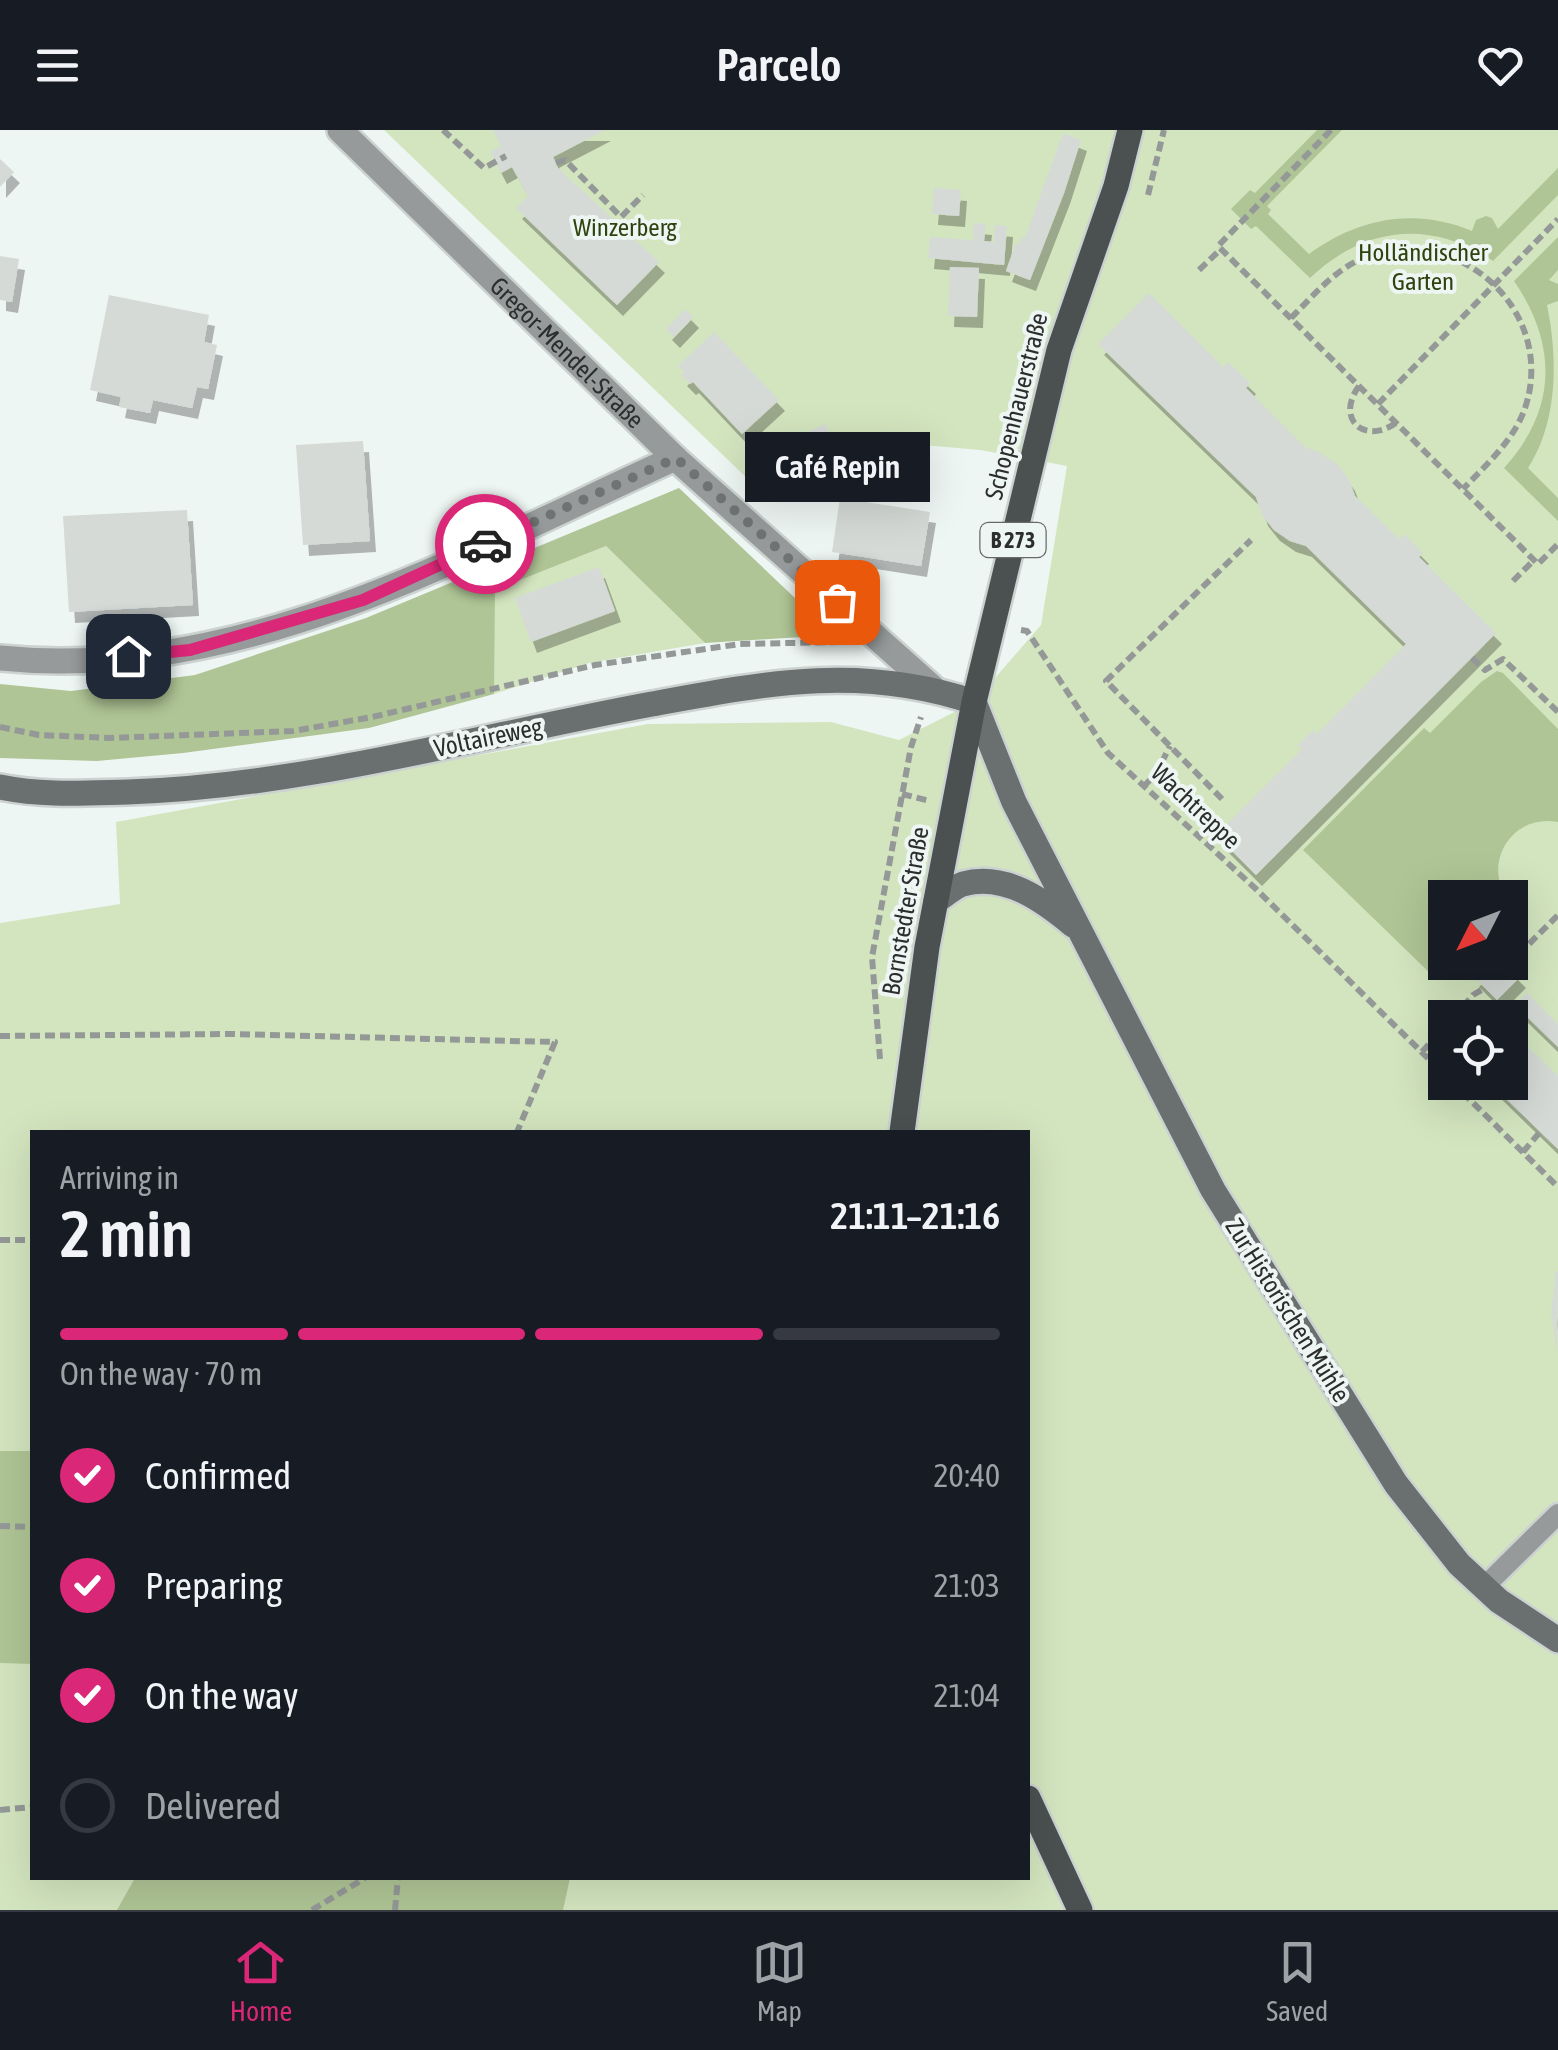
<!DOCTYPE html>
<meta charset="utf-8">
<style>
:root{--surface:#171b24;--page:#242831;--text:#f1f3f6;--muted:#9ea1a6;--line:#363941;--accent:#db2777}
body{margin:0;font-family:"Asap Condensed",sans-serif;background:var(--page);color:var(--text);height:100vh;display:flex;flex-direction:column;font-size:38px;white-space:nowrap}
*{box-sizing:border-box;margin:0}
p{font-size:32px;color:var(--muted)}
.icon{flex:none;width:55px;height:55px;fill:none;stroke:currentColor;stroke-width:2;stroke-linecap:round;stroke-linejoin:round}
.map{position:relative;flex:1;overflow:hidden}
.details{position:absolute;left:30px;top:1000px;width:1000px;height:750px;display:flex;flex-direction:column;background:var(--surface);border-radius:0px;box-shadow:0 10px 40px #0002}
.details>*{flex:none}
.needle{width:65px;rotate:228deg}
.fabs{position:absolute;left:1428px;top:750px;display:grid;gap:20px}
.fabs a{display:grid;place-items:center;width:100px;height:100px;border-radius:0px;background:var(--surface);box-shadow:0 10px 40px #0002;font-size:50px}
.pin{position:absolute;display:grid;place-items:center;width:85px;height:85px;color:#fff;margin:-42px;border-radius:20px;box-shadow:0 5px 15px #0006}
.courier{position:absolute;display:grid;place-items:center;width:100px;height:100px;margin:-50px;border:8px solid #db2777;border-radius:50%;background:#fff;color:#222;box-shadow:0 2px 12px #0007}
.bubble{position:absolute;height:70px;border-radius:0px;background:var(--surface);box-shadow:0 10px 40px #0002;font-size:32px;font-weight:600;line-height:70px;text-align:center}
.head em{font-style:normal;font-weight:600}
.head div{display:flex;flex-direction:column-reverse}
.head{display:flex;align-items:center;justify-content:space-between;height:170px;padding:0 30px}
h1{font-size:65px;font-weight:600;line-height:75px}
.bar{display:grid;grid-template-columns:repeat(4,1fr);gap:15px 10px;align-content:center;height:120px;padding:0 30px}
.bar i{height:12px;border-radius:8px;background:var(--line)}
.bar .current{background:var(--accent)}
.bar p{grid-column:span 4}
ol{padding:0 30px;list-style:none}
li{display:flex;align-items:center;gap:30px;height:110px}
li p{margin-inline-start:auto}
li .icon{padding:10px;border-radius:50%;background:var(--accent);color:#fff;stroke-width:4}
li:last-child{color:var(--muted)}
li i{width:55px;height:55px;border:5px solid var(--line);border-radius:50%}
header{display:flex;justify-content:space-between;align-items:center;height:130px;padding:0 30px;background:var(--surface);font-size:45px;font-weight:600}
.menu{display:flex;justify-content:space-around;align-items:center;height:140px;border-top:2px solid var(--line);background:var(--surface);font-size:28px;color:var(--muted)}
.menu a{display:grid;justify-items:center;gap:5px}
.menu .current{color:var(--accent)}
.map>svg:first-child{display:block}
.green{fill:#d3e5bf;fill-rule:evenodd}
.forest{fill:#afc595}
.building{fill:#d5dad6;filter:url(#shadow)}
.lines{fill:none;stroke-linecap:round;stroke-linejoin:round}
.lane-casing{stroke:#cbd2d0;stroke-width:25}
.street-casing{stroke:#cbd2d0;stroke-width:30}
.secondary-casing{stroke:#cbd2d0;stroke-width:30}
.primary-casing{stroke:#cbd2d0;stroke-width:30}
.path{stroke:#949998;stroke-width:6;stroke-dasharray:10 5;stroke-linecap:butt}
.lane{stroke:#969a9a;stroke-width:20}
.street{stroke:#969a9a;stroke-width:25}
.secondary{stroke:#6a6f6f;stroke-width:25}
.primary{stroke:#4b5151;stroke-width:25}
.done{stroke:#6f7473;stroke-width:10;stroke-dasharray:0 18}
.route{stroke:#db2777;stroke-width:12}
.labels{text-anchor:middle;dominant-baseline:central;stroke-width:8;stroke-linejoin:round;paint-order:stroke}
.shield{fill:#eef6f4;stroke:#666a69;stroke-width:2.5}
.shield-label{font-size:22px;font-weight:bold;fill:#2b2e2d}
.park-label{font-size:25px;fill:#2f430f;stroke:#eef6f4}
.street-label{font-size:25px;fill:#2b2e2d;stroke:#eef6f4}
</style>
<header><svg class="icon" aria-label="menu" viewBox="0 0 24 24"><path d="M4 6h16M4 12h16M4 18h16"/></svg>Parcelo<svg class="icon" aria-label="heart" viewBox="0 0 24 24"><path d="M12 20l-8-8c-3-5 5-10 8-4 3-6 11-1 8 4z"/></svg></header>
<div class="map">
<svg width="1558" height="1780" viewBox="0 0 1558 1780">
<defs>
<filter id="shadow"><feDropShadow dx="6" dy="11" stdDeviation="0" flood-color="#0004"/></filter>
</defs>
<rect width="100%" height="100%" fill="#eef6f4"/>
<path class="green" d="M384,0H1558V1780H0V793L120,774L116,692L648,594L831,592L899,610L974,572L1041,495L1067,336L980,320L843,308L751,352ZM1445,768H1510V832H1445ZM1445,888H1510V952H1445ZM32,1002H1028V1748H32Z
M606,416L705,513L589,533L494,564V460Z"/>
<path class="forest" d="M1317,0H1342L1267,76L1271,80L1268,84L1309,124C1358,88 1415,77 1472,101L1476,90L1486,86L1492,88L1498,99L1558,38V65L1493,131C1430,89 1365,96 1310,148L1256,96L1251,99L1231,79L1250,60L1255,63Z
M1558,107V140L1549,150L1558,154V171L1547,175C1558,228 1558,292 1528,338L1558,368V391L1504,338C1557,280 1558,215 1514,151Z
M679,358L834,505L705,513L606,416L495,460L494,564L369,598L183,623L97,631L0,628V554L71,561L195,545L366,488Z
M1497,541L1503,543L1558,599V692C1514,683 1483,730 1506,767L1445,768L1447,833L1434,847L1303,720L1424,598L1430,603L1481,552Z
M0,1321H32V1534L0,1533Z
M135,1748H570L563,1780H117Z"/>
<path class="building" d="M493,0H605L553,27L558,38L659,132L617,175L516,78L528,66L512,37L501,43L490,22L501,16Z
M1063,3L1081,10L1064,63L1030,150L1006,141L1016,113L1020,114L1022,107L1025,108Z
M0,29L14,42L0,57Z
M934,58L961,60L959,86L932,84Z
M974,93L986,94L984,111L994,112L995,95L1007,96L1004,135L928,128L930,107L973,110Z
M0,126L19,129L12,172L0,170Z
M950,137L979,138L977,187L948,186Z
M1149,163L1223,237L1228,232L1250,253L1246,258L1305,317L1319,322L1338,335L1349,350L1355,366L1399,409L1404,404L1423,423L1419,427L1496,503L1256,745L1216,705L1302,619L1298,615L1313,600L1317,604L1406,514L1306,416L1290,411L1274,400L1262,385L1256,367L1098,214Z
M109,165L209,185L204,212L217,215L208,259L197,257L192,278L153,270L150,283L119,277L121,267L90,260Z
M685,179L693,187L674,207L666,199Z
M714,202L779,270L742,304L693,252L690,254L681,245L684,242L678,236Z
M825,294L833,310L781,335L773,318Z
M363,311L370,411L303,415L296,315Z
M840,368L930,382L921,436L832,422Z
M187,380L193,475L69,482L63,386Z
M599,437L615,481L531,512L515,468Z
M1487,832H1505L1520,847L1497,870L1473,846Z
M1527,863L1558,894V917L1515,875Z
M1510,900L1558,946V1019L1489,952H1510Z
M1556,1141H1558L1557,1222L1551,1183Z"/>
<g class="lines">
<g class="lane-casing">
<path id="lane" d="M1484,1457L1558,1384"/>
</g>
<g class="street-casing">
<g id="street">
<path id="s1" d="M340,0L675,328L932,557"/>
<path d="M0,528C241,553 464,424 675,328"/>
</g>
</g>
<g class="secondary-casing">
<path id="secondary" d="M0,657C43,666 85,663 128,662C305,656 479,606 652,574C766,553 861,534 974,572L1014,672L1213,1060L1396,1354L1459,1434L1499,1471L1558,1510
M936,771C944,766 954,757 963,754C1005,742 1044,771 1073,795"/>
</g>
<g class="primary-casing">
<path id="primary" d="M902,1002L927,817L974,572L1059,220L1116,56L1130,0
M1028,1668L1080,1780"/>
</g>
<path class="path" d="M443,0L484,38L506,26
M1331,0L1218,116L1538,434L1558,414
M556,33L565,30L621,87L643,65
M1148,65L1164,0
M1199,140L1221,119
M1291,188C1316,163 1339,134 1375,124C1468,98 1558,188 1524,281C1512,312 1485,336 1463,359
M1359,256C1335,289 1364,315 1396,293
M1378,274L1558,89
M1513,451L1534,430
M1021,500L1027,501L1108,623L1256,759L1445,945
M1472,528L1485,540L1503,529L1558,582
M0,597L39,605L110,608L293,601L372,587L595,535L740,514L839,512
M1144,656L1156,644L1170,616
M902,664L930,671
M1222,669L1106,551L1251,410
M1508,835L1558,785
M1453,888L1473,865L1485,858
M0,906L233,904L555,912L517,1002
M1422,922L1445,896
M880,929L872,827L911,617L921,587
M1452,952L1558,1057
M1523,1022L1540,1002
M0,1110H32
M0,1396L32,1397
M0,1680L32,1677
M312,1780L365,1748
M395,1780L398,1748"/>
<use href="#lane" class="lane"/>
<use href="#street" class="street"/>
<use href="#secondary" class="secondary"/>
<use href="#primary" class="primary"/>
</g>
<g class="lines">
<path class="done" d="M485,414L676,328L837,472"/>
<path class="route" d="M128,526L190,520L363,470L485,414"/>
</g>
<g class="labels">
<rect class="shield" x="980.5" y="393" width="65" height="34" rx="8"/>
<g class="shield-label">
<text x="1013" y="410">B 273</text>
</g>
<g class="park-label">
<text x="625" y="97">Winzerberg</text>
<text x="1423" y="122">Holländischer<tspan x="1423" dy="29">Garten</tspan></text>
</g>
<g class="street-label">
<text stroke="none"><textPath href="#s1" startOffset="318">Gregor-Mendel-Straße</textPath></text>
<text transform="translate(1016 276) rotate(-76)">Schopenhauerstraße</text>
<text transform="translate(488 607) rotate(-12)">Voltaireweg</text>
<text transform="translate(1196 676) rotate(43)">Wachtreppe</text>
<text transform="translate(905 781) rotate(-80)">Bornstedter Straße</text>
<text transform="translate(1288 1180) rotate(58)">Zur Historischen Mühle</text>
</g>
</g>
</svg>
<div class="fabs">
<a><svg class="needle" viewBox="-14 -14 28 28"><path d="M0-13l5 13h-10z" fill="#e53935"/><path d="M0 13l5-13h-10z" fill="#9ea1a6"/></svg></a>
<a><svg class="icon" aria-label="locate" viewBox="0 0 24 24"><circle cx="12" cy="12" r="6"/><path d="M12 2v4M12 18v4M2 12h4M18 12h4"/></svg></a>
</div>
<div class="pin" style="left:837px;top:472px;background:#ea580c"><svg class="icon" aria-label="bag" viewBox="0 0 24 24"><path d="M5 8h14l-1 12H6zM9 8a3 3 0 0 1 6 0"/></svg></div>
<div class="pin" style="left:128px;top:526px;background:#1f2937"><svg class="icon" aria-label="home" viewBox="0 0 24 24"><path d="M3 11l9-7 9 7M6 9v11h12V9"/></svg></div>
<div class="courier" style="left:485px;top:414px"><svg class="icon" aria-label="car" viewBox="0 0 24 24"><path d="M5 17H2v-5l4-1 3-4h7l3 4 3 1v5h-3M9 17h6M6 11h13"/><circle cx="7" cy="17" r="2"/><circle cx="17" cy="17" r="2"/></svg></div>
<div class="bubble" style="left:745px;top:302px;width:185px">Café Repin</div>
<section class="details">
<div class="head"><div><h1>2 min</h1><p>Arriving in</p></div><em>21:11–21:16</em></div>
<div class="bar"><i class="current"></i><i class="current"></i><i class="current"></i><i></i><p>On the way · 70 m</p></div>
<ol>
<li><svg class="icon" aria-label="check" viewBox="0 0 24 24"><path d="M5 12l5 5 9-10"/></svg>Confirmed<p>20:40</p></li>
<li><svg class="icon" aria-label="check" viewBox="0 0 24 24"><path d="M5 12l5 5 9-10"/></svg>Preparing<p>21:03</p></li>
<li><svg class="icon" aria-label="check" viewBox="0 0 24 24"><path d="M5 12l5 5 9-10"/></svg>On the way<p>21:04</p></li>
<li><i></i>Delivered</li>
</ol>
</section>
</div>
<nav class="menu">
<a class="current"><svg class="icon" aria-label="home" viewBox="0 0 24 24"><path d="M3 11l9-7 9 7M6 9v11h12V9"/></svg>Home</a>
<a><svg class="icon" aria-label="map" viewBox="0 0 24 24"><path d="M3 6l6-2 6 2 6-2v14l-6 2-6-2-6 2zM9 4v14M15 6v14"/></svg>Map</a>
<a><svg class="icon" aria-label="saved" viewBox="0 0 24 24"><path d="M7 4h10v16l-5-4-5 4z"/></svg>Saved</a>
</nav>
